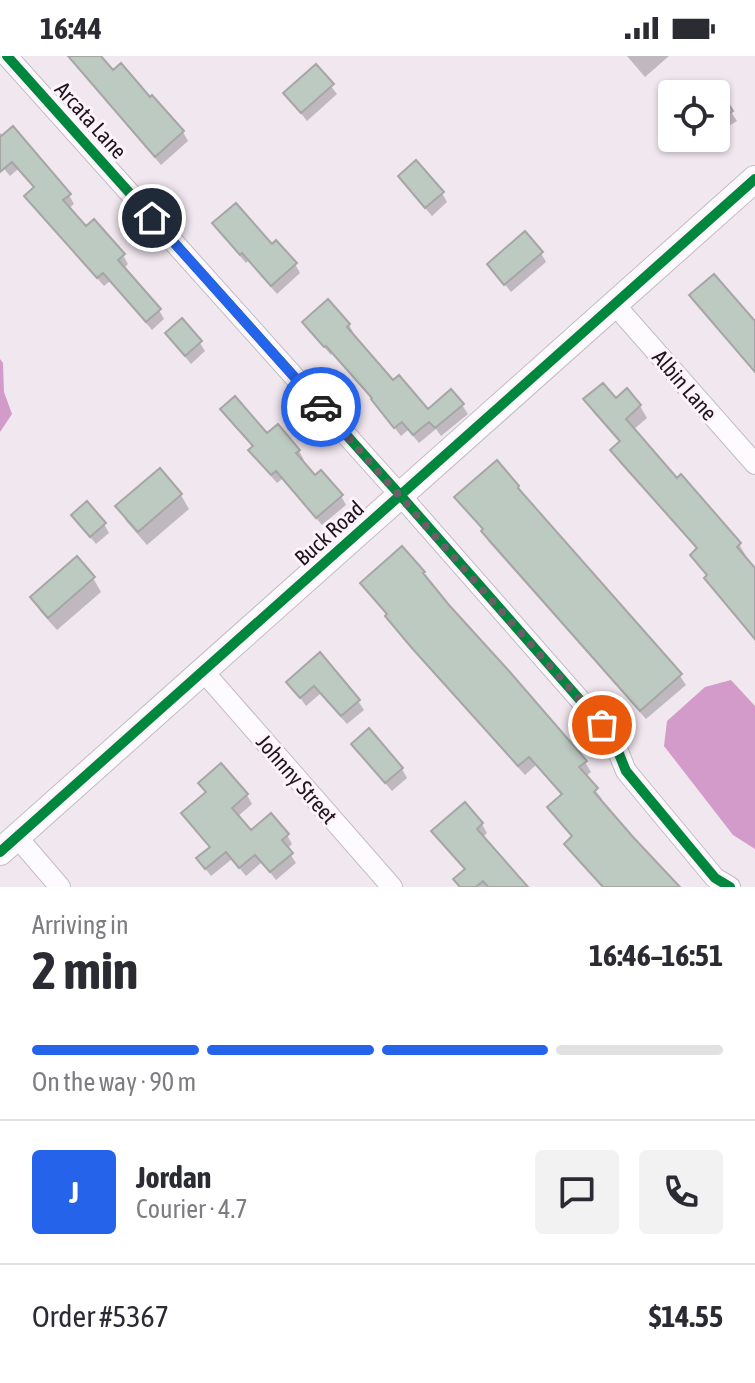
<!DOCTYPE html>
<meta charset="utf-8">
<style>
:root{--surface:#fff;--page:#f2f2f3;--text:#2b2b33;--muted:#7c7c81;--line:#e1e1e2;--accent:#2563eb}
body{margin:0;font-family:"Asap Condensed",sans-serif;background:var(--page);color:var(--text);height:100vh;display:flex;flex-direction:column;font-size:30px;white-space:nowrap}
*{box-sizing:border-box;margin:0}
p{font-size:26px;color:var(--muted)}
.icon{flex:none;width:44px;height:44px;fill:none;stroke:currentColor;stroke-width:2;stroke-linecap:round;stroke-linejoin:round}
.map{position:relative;height:831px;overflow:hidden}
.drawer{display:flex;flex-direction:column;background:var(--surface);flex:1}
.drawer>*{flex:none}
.controls{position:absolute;left:658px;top:24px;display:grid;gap:16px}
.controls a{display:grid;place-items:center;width:72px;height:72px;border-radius:8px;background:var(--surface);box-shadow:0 2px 6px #0004;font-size:40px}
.pin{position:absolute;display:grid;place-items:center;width:68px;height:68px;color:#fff;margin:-34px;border:4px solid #fff;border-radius:50%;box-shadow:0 2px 8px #0007}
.courier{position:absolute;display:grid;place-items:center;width:80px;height:80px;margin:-40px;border:6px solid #2563eb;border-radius:50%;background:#fff;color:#222;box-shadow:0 2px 10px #0007}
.headline em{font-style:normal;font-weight:700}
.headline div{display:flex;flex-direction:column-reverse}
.headline{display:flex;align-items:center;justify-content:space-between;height:136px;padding:0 32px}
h1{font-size:52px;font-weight:700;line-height:60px}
.bar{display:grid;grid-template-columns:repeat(4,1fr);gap:12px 8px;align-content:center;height:96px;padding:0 32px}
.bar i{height:10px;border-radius:6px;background:var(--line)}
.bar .selected{background:var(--accent)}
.bar p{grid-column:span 4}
.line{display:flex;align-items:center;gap:20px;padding:0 32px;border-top:2px solid var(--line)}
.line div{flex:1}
.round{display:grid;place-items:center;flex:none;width:84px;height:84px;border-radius:8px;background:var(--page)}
.status{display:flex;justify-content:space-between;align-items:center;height:56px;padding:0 40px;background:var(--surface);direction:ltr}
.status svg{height:22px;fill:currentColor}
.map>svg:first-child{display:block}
.water{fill:#d39bca}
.shadow{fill:#0003}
.building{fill:#bccac1;stroke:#a7a6a7;stroke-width:2}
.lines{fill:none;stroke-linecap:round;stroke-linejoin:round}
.minor-casing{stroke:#c3bcc2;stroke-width:22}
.tertiary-casing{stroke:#c3bcc2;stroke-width:28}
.minor{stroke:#fdfbfd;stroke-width:20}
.tertiary{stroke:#fdfbfd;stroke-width:26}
.cycleway-casing{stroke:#fef3fb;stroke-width:15}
.cycleway{stroke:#00873e;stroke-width:10}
.done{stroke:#676066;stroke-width:8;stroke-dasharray:0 14.4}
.route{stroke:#2563eb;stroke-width:10}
.labels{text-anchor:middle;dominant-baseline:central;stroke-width:6;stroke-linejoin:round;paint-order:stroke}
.street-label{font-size:22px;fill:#1d171c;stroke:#fef3fb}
</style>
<div class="status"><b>16:44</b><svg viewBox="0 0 49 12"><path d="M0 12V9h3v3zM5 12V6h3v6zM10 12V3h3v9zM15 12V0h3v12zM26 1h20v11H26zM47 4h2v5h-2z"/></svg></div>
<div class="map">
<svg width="755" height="831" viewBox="0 0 755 831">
<rect width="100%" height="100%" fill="#f1e7ef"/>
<path class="water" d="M0,303L3,307L4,336L12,358L0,376Z
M731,624L755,650V793L733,779L664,690L667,665L705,631Z"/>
<path class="shadow" d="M68,0H102L100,2L113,17L150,43L152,41L183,76L188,85L161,109Z
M627,0H669L645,21Z
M316,11L337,38L307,65L286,38Z
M721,41L737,65L716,78V44Z
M0,77L69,139L74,148L68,153L86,173L123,199L128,208L123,213L159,254L164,263L152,274L110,225L104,230L32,149L27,140L35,133L18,113L10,120L0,108Z
M400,120L442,137L447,146L432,160L405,129Z
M215,168L271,191L295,208L300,217L277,238L248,205L246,207L220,177Z
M541,197L546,206L511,236L489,209Z
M328,246L349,269L354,278L352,280L393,327L427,356L462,349L468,358L441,380L436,373L419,387L408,374L401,380L374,346L332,297L331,299L310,275L304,266Z
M168,277L200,287L205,295L191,308L173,286Z
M627,335L640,350L647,362L633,374L677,425L739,488L746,500L744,502L755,515V585L714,534L707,522L708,521L692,499L698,494L619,406L612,394L620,387L593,356L586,344L616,345Z
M223,353L267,380L299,395L304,404L301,406L315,422L341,440L346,449L322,469L282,423L277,427L256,403L251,394L254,392L228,362Z
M159,415L181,439L189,453L147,489L126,465L118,451Z
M518,431L524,442L680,620L686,629L646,663L488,485L484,475L462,450L457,441Z
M74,459L104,468L109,477L96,488L79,468Z
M423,517L429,527L585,706L591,716L585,721L602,743L599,746L678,831H602L572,798L566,788L573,782L555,761L549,751L562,740L536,709L525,719L419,601L393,570L388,560L368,537L362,527Z
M93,522L101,536L57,574L40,555L32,541Z
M320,599L358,645L364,654L347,668L320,638L306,650L289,626Z
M354,688L402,713L407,722L392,735L359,697Z
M201,727L247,739L252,748L237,761L251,777L287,779L292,788L287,793L296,807L276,824L262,806L246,820L232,803L211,820L204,811L211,792L189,766L206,736Z
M464,748L482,768L487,777L482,782L524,831H460L455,823L466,814L439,784Z"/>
<path class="building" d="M68,0H101L113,14L121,7L150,41L152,39L184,75L155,101Z
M316,8L334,28L301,57L283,37Z
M716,29L733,55L716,66Z
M13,70L71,138L63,144L86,170L94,163L125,198L118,204L161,253L146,266L103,217L97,222L24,140L34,131L12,106L0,116V81Z
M416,104L444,136L425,152L398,120Z
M236,147L272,188L276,184L297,207L271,230L242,197L240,199L212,167Z
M525,175L543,196L504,229L487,208Z
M714,218L755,265V316L689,239Z
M328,243L350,268L347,271L393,324L399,319L428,353L451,333L464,348L435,372L429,366L413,379L402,366L394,372L371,343L372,342L326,290L324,291L302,266Z
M182,262L202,285L185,300L165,277Z
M603,327L616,342L627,332L641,349L626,363L677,422L681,418L741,487L737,491L755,512V583L704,522L707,519L690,499L697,492L610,394L620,385L583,343Z
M235,340L267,377L278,368L300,394L296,397L315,419L321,414L343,439L316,462L276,415L271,419L248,394L253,390L220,353Z
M497,404L519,430L518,432L682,618L640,655L481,475L483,473L454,441Z
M160,412L182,438L138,476L115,450Z
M87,445L106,467L90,481L71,459Z
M402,490L425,516L423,517L449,549L509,615L587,705L579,711L598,732L594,736L633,781L680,831H603L564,788L572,780L547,751L562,738L529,701L518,710L411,591L385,560L387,558L360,527Z
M77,500L95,521L48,562L30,541Z
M320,596L360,644L341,660L314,630L300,642L286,626Z
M369,672L403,712L385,727L351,688Z
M221,707L248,738L232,752L251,774L271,757L289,778L282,784L293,797L270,816L255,799L239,812L226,796L205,813L196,802L210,791L181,757L206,736L198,727Z
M465,746L483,767L477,773L528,831H488L483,825L476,831H460L453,823L465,813L431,775Z"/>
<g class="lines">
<g class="minor-casing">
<path id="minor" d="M7,0L401,440L602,669L615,688L626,715L715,822L730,831
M615,249L755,408
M203,615L392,831
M17,781L60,831"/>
</g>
<g class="tertiary-casing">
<path id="tertiary" d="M0,796L755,123"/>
</g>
<use href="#minor" class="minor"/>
<use href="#tertiary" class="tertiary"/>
<g class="cycleway-casing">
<path id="cycleway" d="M7,0L401,440L602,669L615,688L626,715L715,822L730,831
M0,796L755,123"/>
</g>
<use href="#cycleway" class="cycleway"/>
</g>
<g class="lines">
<path class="done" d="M321,351L602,669"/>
<path class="route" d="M152,162L321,351"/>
</g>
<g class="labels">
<g class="street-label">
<text transform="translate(91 64) rotate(48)">Arcata Lane</text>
<text transform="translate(685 329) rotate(49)">Albin Lane</text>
<text transform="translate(329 477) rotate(-42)">Buck Road</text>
<text transform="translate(297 723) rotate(49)">Johnny Street</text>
</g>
</g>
</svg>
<div class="controls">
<a><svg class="icon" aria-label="locate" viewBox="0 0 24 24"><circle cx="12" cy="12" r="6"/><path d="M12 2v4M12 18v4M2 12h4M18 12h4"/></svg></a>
</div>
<div class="pin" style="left:602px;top:669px;background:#ea580c"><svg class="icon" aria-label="bag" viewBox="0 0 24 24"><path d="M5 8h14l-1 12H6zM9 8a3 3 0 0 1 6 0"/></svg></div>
<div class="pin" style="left:152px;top:162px;background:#1f2937"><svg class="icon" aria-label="home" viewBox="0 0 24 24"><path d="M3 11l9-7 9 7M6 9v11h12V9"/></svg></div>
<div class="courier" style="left:321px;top:351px"><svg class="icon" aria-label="car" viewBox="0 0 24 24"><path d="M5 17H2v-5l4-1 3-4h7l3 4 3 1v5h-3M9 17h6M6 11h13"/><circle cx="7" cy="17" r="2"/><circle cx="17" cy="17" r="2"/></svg></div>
</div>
<section class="drawer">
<div class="headline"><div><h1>2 min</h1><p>Arriving in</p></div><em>16:46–16:51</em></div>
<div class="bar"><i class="selected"></i><i class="selected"></i><i class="selected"></i><i></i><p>On the way · 90 m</p></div>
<div class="line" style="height:144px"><b class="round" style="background:var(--accent);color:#fff">J</b><div><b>Jordan</b><p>Courier · 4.7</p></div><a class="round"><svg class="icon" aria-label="chat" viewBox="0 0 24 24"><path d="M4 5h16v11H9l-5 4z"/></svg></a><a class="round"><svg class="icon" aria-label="phone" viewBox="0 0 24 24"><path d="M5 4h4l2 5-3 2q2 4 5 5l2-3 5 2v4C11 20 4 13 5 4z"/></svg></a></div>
<div class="line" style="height:104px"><div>Order #5367</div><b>$14.55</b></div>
</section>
